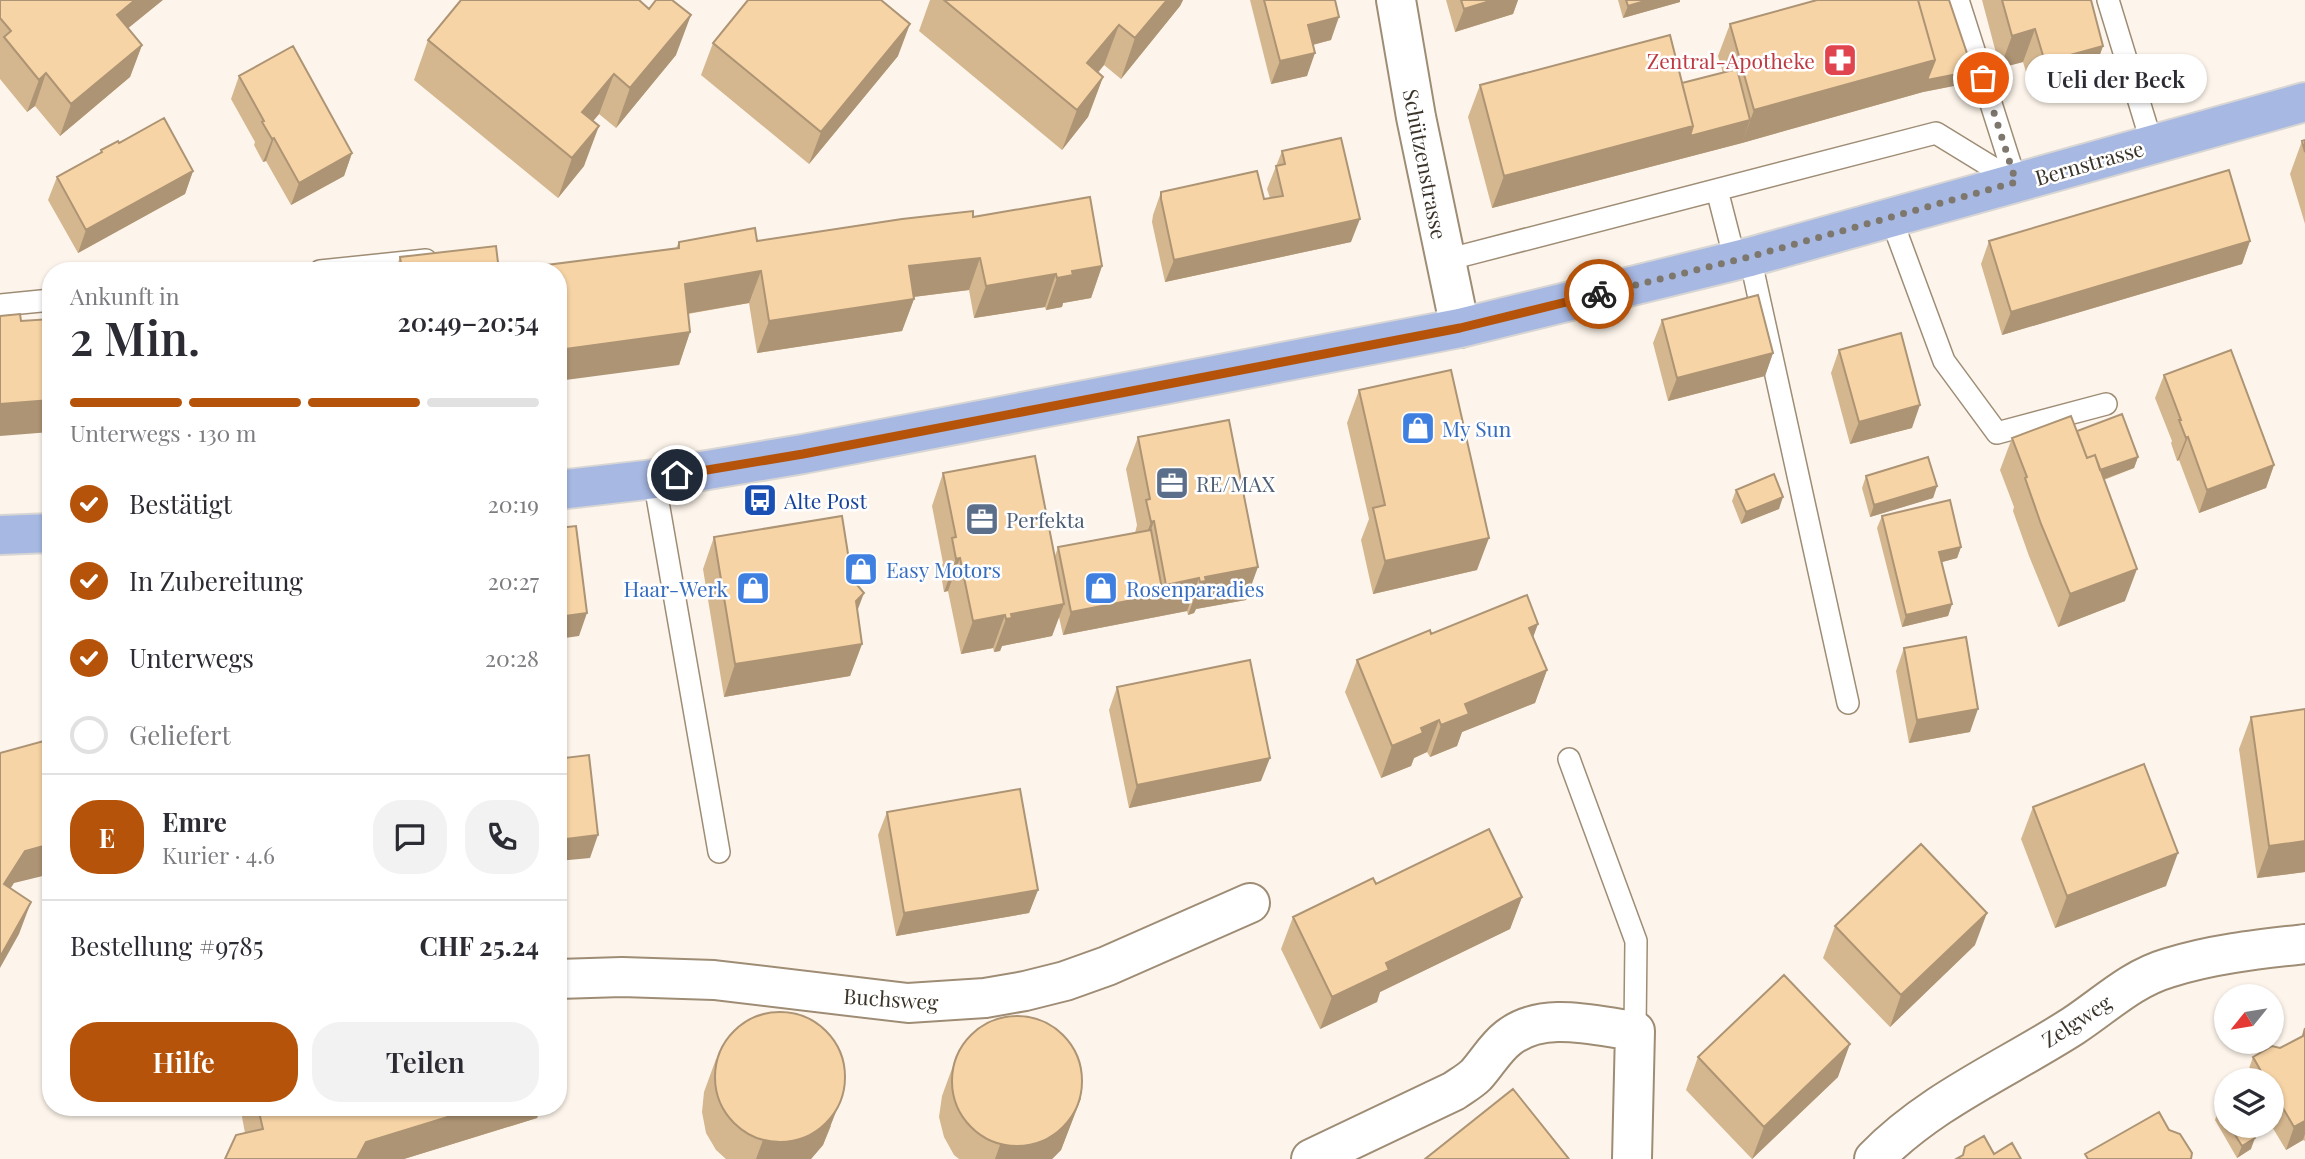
<!DOCTYPE html>
<html lang="de">
<meta charset="utf-8">
<style>
:root{--surface:#fff;--page:#f2f2f3;--text:#2b2b33;--muted:#7c7c81;--line:#e1e1e2;--accent:#b45309}
body{margin:0;font-family:"Playfair Display",serif;background:var(--page);color:var(--text);height:100vh;display:flex;flex-direction:column;font-size:26px;white-space:nowrap}
*{box-sizing:border-box;margin:0}
p{font-size:23px;color:var(--muted)}
.icon{flex:none;width:38px;height:38px;fill:none;stroke:currentColor;stroke-width:2;stroke-linecap:round;stroke-linejoin:round}
.map{position:relative;flex:1;overflow:hidden}
.panel{position:absolute;left:42px;top:262px;width:525px;height:854px;display:flex;flex-direction:column;background:var(--surface);border-radius:28px;box-shadow:0 2px 5px #0004}
.panel>*{flex:none}
.needle{width:46px;rotate:240deg}
.controls{position:absolute;left:2214px;top:984px;display:grid;gap:14px}
.controls a{display:grid;place-items:center;width:70px;height:70px;border-radius:50%;background:var(--surface);box-shadow:0 2px 5px #0004;font-size:35px}
.pin{position:absolute;display:grid;place-items:center;width:60px;height:60px;color:#fff;margin:-30px;border:4px solid #fff;border-radius:50%;box-shadow:0 2px 7px #0007}
.courier{position:absolute;display:grid;place-items:center;width:70px;height:70px;margin:-35px;border:5px solid #b45309;border-radius:50%;background:#fff;color:#222;box-shadow:0 2px 9px #0007}
.bubble{position:absolute;height:49px;border-radius:24px;background:var(--surface);box-shadow:0 2px 5px #0004;font-size:23px;font-weight:600;line-height:49px;text-align:center}
.summary em{font-style:normal;font-weight:600}
.summary div{display:flex;flex-direction:column-reverse}
.summary{display:flex;align-items:center;justify-content:space-between;height:119px;padding:0 28px}
h1{font-size:46px;font-weight:600;line-height:52px}
.bar{display:grid;grid-template-columns:repeat(4,1fr);gap:10px 7px;align-content:center;height:84px;padding:0 28px}
.bar i{height:9px;border-radius:5px;background:var(--line)}
.bar .on{background:var(--accent)}
.bar p{grid-column:span 4}
.line{display:flex;align-items:center;gap:18px;padding:0 28px;border-top:2px solid var(--line)}
.line div{flex:1}
.round{display:grid;place-items:center;flex:none;width:74px;height:74px;border-radius:28px;background:var(--page)}
ol{padding:0 28px;list-style:none}
li{display:flex;align-items:center;gap:21px;height:77px}
li p{margin-inline-start:auto}
li .icon{padding:7px;border-radius:50%;background:var(--accent);color:#fff;stroke-width:4}
li:last-child{color:var(--muted)}
li i{width:38px;height:38px;border:4px solid var(--line);border-radius:50%}
.cta{display:flex;gap:14px;margin-top:auto;padding:14px 28px}
.cta a{flex:1;height:80px;border-radius:28px;background:var(--accent);color:#fff;font-size:28px;font-weight:600;line-height:80px;text-align:center}
.cta a+a{background:var(--page);color:var(--text)}
.map>svg:first-child{display:block}
.lines{fill:none;stroke-linecap:round;stroke-linejoin:round}
.lane-casing{stroke:#9e8c75;stroke-width:24}
.street-casing{stroke:#9e8c75;stroke-width:42}
.primary-casing{stroke:#d8d6d4;stroke-width:42}
.lane{stroke:#fff;stroke-width:21}
.street{stroke:#fff;stroke-width:38}
.primary{stroke:#a7b8e2;stroke-width:38}
.wall{fill:#d4b68f}
.shaded-wall{fill:#ad9474}
.building{fill:#f7d4a6;stroke:#ad9474;stroke-width:2}
.done{stroke:#7e776d;stroke-width:7;stroke-dasharray:0 12.6}
.route{stroke:#b45309;stroke-width:9}
.labels{text-anchor:middle;dominant-baseline:central;stroke-width:5;stroke-linejoin:round;paint-order:stroke}
.health-label{font-size:21px;fill:#be3a42;stroke:#fff;text-anchor:end}
.street-label{font-size:21px;fill:#3a3329;stroke:#fff}
.shop-label{font-size:21px;fill:#366cbe;stroke:#fff;text-anchor:start}
.service-label{font-size:21px;fill:#4e5e75;stroke:#fff;text-anchor:start}
.transit-label{font-size:21px;fill:#164399;stroke:#fff;text-anchor:start}
</style>
<div class="map">
<svg width="2305" height="1159" viewBox="0 0 2305 1159">
<rect width="100%" height="100%" fill="#fdf5eb"/>
<g class="lines">
<g class="lane-casing">
<path id="lane" d="M1958,0L2016,182
M2108,0L2152,144
M1717,190L1735,260
M1891,218L1944,361L1997,433L2106,404
M1750,257L1848,703
M1446,260L1936,133L2016,182
M320,271L426,260
M0,305L51,300
M654,479L719,852
M1569,759L1636,941L1635,1031"/>
</g>
<g class="street-casing">
<path id="street" d="M1396,0L1416,117L1460,328
M558,979L622,977L714,980L908,1003L985,998L1025,991L1065,981L1107,966L1250,903
M1311,1159L1454,1091C1461,1086 1470,1081 1476,1075C1487,1063 1495,1048 1508,1038C1543,1010 1595,1026 1635,1031L1632,1159
M1874,1159C1930,1101 2006,1069 2073,1026C2105,1005 2131,979 2168,968C2212,954 2260,949 2305,944"/>
</g>
<g class="primary-casing">
<path id="primary" d="M558,490L654,479L803,454L1460,328L1750,257L2305,102
M0,535L51,533"/>
</g>
<use href="#lane" class="lane"/>
<use href="#street" class="street"/>
<use href="#primary" class="primary"/>
</g>
<path class="wall" d="M0,0L128,29L142,45L130,77L60,136L35,106L27,112L0,79Z
M930,0H1183L1180,6L1121,79L1104,65L1098,73L1103,77L1088,117L1062,150L919,31Z
M1250,0H1335L1331,40L1313,45L1307,76L1271,84Z
M1446,0H1518L1513,14L1455,32Z
M1618,0H1680V2L1623,18Z
M1982,0H2091L2103,46L2091,79L2033,95L2023,62L2000,68Z
M1730,24L1973,71L1969,83L1923,92L1742,143L1492,208L1468,117L1480,85L1682,83L1723,73L1718,56Z
M428,40L676,55L616,128L599,114L593,121L584,166L558,198L414,80Z
M713,43L898,56L809,164L701,75Z
M239,76L352,153L344,176L291,205L266,161L263,162L254,145L255,142L231,99Z
M2305,140V224L2290,174L2302,141Z
M119,143L193,171L185,194L78,253L48,200L57,177L100,153L101,150Z
M1282,151L1351,242L1165,282L1152,222L1153,215L1161,192L1264,199L1270,198L1267,189Z
M973,217L1102,266L1091,298L1063,303L1062,307L1046,310L1045,307L974,318L969,290L913,297L914,299L902,331L757,353L749,303L688,314L690,332L679,365L558,271H537L539,266L676,248L679,242L757,241Z
M1989,241H2250L2242,264L2002,335L1981,264Z
M400,257L499,271H395Z
M1662,320L1773,353L1765,376L1668,401L1653,343Z
M1839,350L1912,428L1850,444L1831,373Z
M2164,375L2274,465L2266,488L2199,513L2179,460L2177,461L2171,443L2172,441L2155,398Z
M1359,390L1477,570L1373,594L1361,540L1369,519L1347,423Z
M2077,431L2138,457L2134,468L2104,480L2125,601L2058,627L2029,556L2013,511L2014,507L2000,470L2012,438Z
M1138,437L1246,600L1196,609L1194,613L1188,615L1187,611L1063,635L1059,617L1052,636L1002,646L1000,651L994,652L993,648L961,654L948,591L944,592L940,570L943,563L932,506L943,473L1055,556L1058,547L1135,533L1137,525L1126,469Z
M1866,476L1937,486L1933,498L1870,517L1862,488Z
M1736,490L1779,509L1741,524L1732,501Z
M1882,516L1961,547L1957,558L1942,562L1952,604L1948,616L1902,627L1877,528Z
M714,537L857,612L862,644L850,676L724,697L703,569Z
M1431,634L1533,638L1547,670L1535,703L1462,732L1457,746L1430,757L1427,752L1414,758L1411,766L1381,778L1345,692L1357,660Z
M1904,648L1970,732L1909,743L1896,671Z
M1117,687L1261,781L1129,808L1109,710Z
M2251,717L2305,872L2257,878L2239,749Z
M2033,807L2166,886L2055,928L2021,839Z
M887,812L1038,890L1029,913L896,936L878,835Z
M1376,884L1522,897L1510,929L1380,992L1377,1002L1320,1029L1281,949L1293,917Z
M1835,926L1975,945L1890,1027L1823,958Z
M2305,1028V1141L2303,1140L2286,1150L2271,1125L2272,1080H2245L2253,1057L2280,1048L2302,1036Z
M1698,1057L1838,1077L1752,1159L1686,1090Z
M716,1059L831,1126L823,1145L811,1159H726L716,1150L706,1133L702,1112L704,1092Z
M954,1063L1081,1098L1061,1150L1052,1159H959L954,1155L944,1137L939,1117L942,1096Z
M2226,1104V1125H2248L2251,1149L2237,1158L2215,1120L2219,1108Z
M246,1108H541L537,1118L404,1159H225L245,1133L242,1117Z"/>
<path class="shaded-wall" d="M135,0H163L105,47L117,15Z
M1167,0H1183L1180,6L1121,79L1135,38Z
M1493,0H1518L1513,14L1455,32L1464,9Z
M1648,0H1680V2L1623,18L1628,6Z
M691,15L676,55L616,128L630,88Z
M1339,17L1331,40L1300,48L1308,25Z
M910,24L898,56L809,164L821,132Z
M1119,25L1104,65L1072,103L1087,63Z
M2035,29L2023,62L2000,68L2012,36Z
M142,45L130,77L60,136L71,104Z
M2103,46L2091,79L2033,95L2045,62Z
M1315,53L1307,76L1271,84L1280,61Z
M1935,60L1923,92L1742,143L1754,110Z
M1973,71L1969,83L1923,92L1927,80Z
M46,73L35,106L27,112L39,80Z
M614,74L599,114L567,152L582,112Z
M1103,77L1088,117L1062,150L1077,110Z
M1750,120L1742,143L1492,208L1504,176L1693,126Z
M599,126L584,166L558,198L572,158Z
M274,138L266,161L263,162L272,139Z
M352,153L344,176L291,205L299,183Z
M193,171L185,194L78,253L86,230Z
M1360,219L1351,242L1165,282L1174,260Z
M2250,241L2242,264L2002,335L2011,312Z
M980,258L969,290L897,299L909,266Z
M1102,266L1091,298L1063,303L1062,307L1046,310L1057,278L1072,271Z
M761,271L749,303L673,316L685,284Z
M1056,274L1045,307L974,318L986,286Z
M914,299L902,331L757,353L769,321Z
M690,332L679,365L558,381V350Z
M1773,353L1765,376L1668,401L1677,378Z
M51,400V432L0,436V404Z
M1920,405L1912,428L1850,444L1859,422Z
M2188,437L2179,460L2177,461L2186,438Z
M2138,457L2134,468L2075,490L2079,478Z
M2274,465L2266,488L2199,513L2207,490Z
M1937,486L1933,498L1870,517L1874,505Z
M1783,497L1779,509L1741,524L1746,512Z
M1154,521L1143,553L1139,554L1151,522Z
M1489,538L1477,570L1373,594L1385,561Z
M1961,547L1957,558L1935,564L1939,552Z
M960,558L948,591L944,592L956,559Z
M1258,567L1246,600L1196,609L1194,613L1188,615L1200,582L1205,577Z
M2137,569L2125,601L2058,627L2070,594Z
M1199,578L1187,611L1063,635L1071,612L1163,594L1166,585Z
M864,593L852,625L856,601Z
M1064,604L1052,636L1002,646L1000,651L994,652L1006,619L1011,614Z
M1952,604L1948,616L1902,627L1906,615Z
M587,613L579,636L558,639V617Z
M1005,615L993,648L961,654L973,621Z
M1538,624L1526,657L1529,628Z
M862,644L850,676L724,697L735,664Z
M1547,670L1535,703L1462,732L1457,746L1430,757L1441,725L1465,704Z
M1978,709L1970,732L1909,743L1917,720Z
M1439,720L1427,752L1414,758L1411,766L1381,778L1392,746L1421,728Z
M1270,758L1261,781L1129,808L1137,785Z
M598,835L590,858L558,861V840Z
M2305,841V872L2257,878L2269,846Z
M51,844V874L14,883L0,905L4,884L25,851Z
M2178,853L2166,886L2055,928L2067,896Z
M1038,890L1029,913L896,936L904,913Z
M1522,897L1510,929L1380,992L1377,1002L1320,1029L1332,997L1386,963Z
M31,902L19,934L0,968V957Z
M1987,913L1975,945L1890,1027L1901,995Z
M1850,1044L1838,1077L1752,1159L1764,1127Z
M843,1094L823,1145L811,1159H756L763,1140Z
M1081,1098L1061,1150L1052,1159H995L1000,1145Z
M477,1108H541L537,1118L404,1159H357L366,1142Z
M2305,1121V1134L2303,1140L2286,1150L2294,1127Z
M2255,1138L2251,1149L2237,1158L2242,1146Z"/>
<path class="building" d="M0,0H135L117,15L142,45L71,104L46,73L39,80L4,37L11,31L0,18Z
M461,0H639L649,9L656,0H672L691,15L630,88L614,74L582,112L599,126L572,158L428,40Z
M748,0H881L910,24L821,132L713,43Z
M944,0H1167L1135,38L1119,25L1087,63L1103,77L1077,110Z
M1264,0H1335L1339,17L1308,25L1315,53L1280,61Z
M1461,0H1493L1464,9Z
M1626,0H1648L1628,6Z
M1817,0H1918L1935,60L1754,110L1730,24Z
M1918,0H1949L1973,71L1927,80L1935,60Z
M2002,0H2091L2103,46L2045,62L2035,29L2012,36Z
M1670,35L1693,126L1504,176L1480,85Z
M293,46L352,153L299,183L274,138L272,139L262,122L264,121L239,76Z
M1737,69L1750,120L1690,136L1693,126L1682,83Z
M164,118L193,171L86,230L57,177L102,152L101,150L118,141L119,143Z
M1341,138L1360,219L1174,260L1161,199V192L1257,171L1264,199L1283,196L1276,166L1285,164L1282,151Z
M2305,140V152L2302,141Z
M2229,170L2250,241L2011,312L1989,241Z
M1090,197L1102,266L1072,271L1073,275L1057,278L1056,274L986,286L980,258L909,266L914,299L769,321L761,271L685,284L690,332L558,350V271H539V266L679,248V242L755,228L757,241L902,219L973,211V217Z
M496,246L499,271H402L400,257Z
M1758,295L1773,353L1677,378L1662,320Z
M20,314L21,321L51,319V400L0,404V316Z
M1901,333L1920,405L1859,422L1839,350Z
M2231,350L2274,465L2207,490L2188,437L2186,438L2179,420H2181L2164,375Z
M1451,370L1489,538L1385,561L1373,508L1385,505L1359,390Z
M2122,414L2138,457L2100,470L2095,455L2087,458L2077,431Z
M2071,416L2087,458L2095,455L2137,569L2070,594L2041,524L2025,478L2027,477L2012,438Z
M1229,420L1258,567L1205,577L1206,581L1200,582L1199,578L1166,585L1154,521L1151,522L1146,500L1150,499L1138,437Z
M1035,456L1064,604L1011,614L1012,618L1006,619L1005,615L973,621L960,558L956,559L952,538L956,537L943,473Z
M1928,457L1937,486L1874,505L1866,476Z
M1774,474L1783,497L1746,512L1736,490Z
M1950,500L1961,547L1939,552L1952,604L1906,615L1882,516Z
M842,516L852,579L864,593L856,601L862,644L735,664L714,537Z
M576,526L587,613L558,617V528Z
M1151,530L1163,594L1071,612L1058,547Z
M1527,595L1538,624L1529,628L1547,670L1465,704L1469,714L1441,725L1439,720L1421,728L1423,733L1392,746L1357,660L1430,630L1431,634Z
M1966,637L1978,709L1917,720L1904,648Z
M1250,660L1270,758L1137,785L1117,687Z
M2305,709V841L2269,846L2251,717Z
M558,722H561L565,758L589,755L598,835L558,840Z
M51,739V844L25,851L4,884L31,902L0,957V753Z
M2144,764L2178,853L2067,896L2033,807Z
M1020,789L1038,890L904,913L887,812Z
M1489,829L1522,897L1386,963L1389,970L1332,997L1293,917L1373,878L1376,884Z
M1921,844L1987,913L1901,995L1835,926Z
M1784,975L1850,1044L1764,1127L1698,1057Z
M715 1077a65 65 0 1 1 130 0a65 65 0 1 1-130 0Z
M952 1081a65 65 0 1 1 130 0a65 65 0 1 1-130 0Z
M2305,1028V1121L2294,1127L2272,1089V1080H2266L2253,1057L2272,1046L2280,1048L2303,1036Z
M1513,1089L1569,1159H1425Z
M2226,1104V1120L2219,1108Z
M258,1108H477L366,1142L357,1159H225L236,1135L263,1129Z
M2159,1112L2169,1130L2180,1134L2192,1153L2191,1159H2088L2085,1154Z
M2229,1125H2248L2255,1138L2242,1146Z
M1984,1136L1994,1154L2012,1143L2021,1159H1956L1963,1155L1965,1147Z"/>
<g class="lines">
<path class="done" d="M1599,294L1749,257L2016,182L1983,78"/>
<path class="route" d="M677,475L803,454L1460,328L1599,294"/>
</g>
<defs>
<g id="pharmacy-square" transform="scale(1.75)"><rect x="-9" y="-9" width="18" height="18" rx="4" fill="#e0444e" stroke="#fff"/><path d="M-2-6h4v4h4v4h-4v4h-4v-4h-4v-4h4Z" fill="#fff"/></g>
<g id="shop-square" transform="scale(1.75)"><rect x="-9" y="-9" width="18" height="18" rx="4" fill="#3f7fe0" stroke="#fff"/><path d="M-5-2.5h2.3a2.7 3.5 0 0 1 5.4 0H5L5.5 6h-11ZM-1.5-2.5h3a1.5 2.3 0 0 0-3 0Z" fill="#fff"/></g>
<g id="office-square" transform="scale(1.75)"><rect x="-9" y="-9" width="18" height="18" rx="4" fill="#5c6f8a" stroke="#fff"/><path d="M-6-3h4V-5.5h4V-3h4V5H-6ZM-1-4.5V-3h2v-1.5ZM-6 0V1H6V0Z" fill="#fff"/></g>
<g id="bus-square" transform="scale(1.75)"><rect x="-9" y="-9" width="18" height="18" rx="4" fill="#1a4fb4" stroke="#fff"/><path d="M-5-6H5V4H4V6H2V4H-2V6H-4V4H-5ZM-3.5-4V0h7V-4ZM-3.5 1.2v1.5H-2V1.2ZM2 1.2v1.5H3.5V1.2Z" fill="#fff"/></g>
</defs>
<g fill-rule="evenodd">
<use href="#pharmacy-square" x="1840" y="60"/>
<use href="#shop-square" x="1418" y="428"/>
<use href="#office-square" x="1172" y="483"/>
<use href="#bus-square" x="760" y="500"/>
<use href="#office-square" x="982" y="519"/>
<use href="#shop-square" x="861" y="569"/>
<use href="#shop-square" x="753" y="588"/>
<use href="#shop-square" x="1101" y="588"/>
</g>
<g class="labels">
<g class="health-label">
<text x="1815" y="60">Zentral-Apotheke</text>
</g>
<g class="street-label">
<text transform="translate(2089 162) rotate(-16)">Bernstrasse</text>
<text transform="translate(1426 164) rotate(79)">Schützenstrasse</text>
<text transform="translate(891 998) rotate(4)">Buchsweg</text>
<text transform="translate(2076 1020) rotate(-33)">Zelgweg</text>
</g>
<g class="shop-label">
<text x="1442" y="428">My Sun</text>
<text x="886" y="569">Easy Motors</text>
<text x="728" y="588" text-anchor="end">Haar-Werk</text>
<text x="1126" y="588">Rosenparadies</text>
</g>
<g class="service-label">
<text x="1196" y="483">RE/MAX</text>
<text x="1006" y="519">Perfekta</text>
</g>
<g class="transit-label">
<text x="784" y="500">Alte Post</text>
</g>
</g>
</svg>
<div class="controls">
<a><svg class="needle" viewBox="-14 -14 28 28"><path d="M0-13l5 13h-10z" fill="#e53935"/><path d="M0 13l5-13h-10z" fill="#7c7c81"/></svg></a>
<a><svg class="icon" aria-label="layers" viewBox="0 0 24 24"><path d="M12 4l9 5-9 5-9-5zM3 14l9 5 9-5"/></svg></a>
</div>
<div class="pin" style="left:1983px;top:78px;background:#ea580c"><svg class="icon" aria-label="bag" viewBox="0 0 24 24"><path d="M5 8h14l-1 12H6zM9 8a3 3 0 0 1 6 0"/></svg></div>
<div class="pin" style="left:677px;top:475px;background:#1f2937"><svg class="icon" aria-label="home" viewBox="0 0 24 24"><path d="M3 11l9-7 9 7M6 9v11h12V9"/></svg></div>
<div class="courier" style="left:1599px;top:294px"><svg class="icon" aria-label="bike" viewBox="0 0 24 24"><circle cx="6" cy="16" r="4"/><circle cx="18" cy="16" r="4"/><path d="M6 16l4-8h5l3 8M10 8l3 8H6M13 5h3"/></svg></div>
<div class="bubble" style="left:2025px;top:54px;width:182px">Ueli der Beck</div>
<section class="panel">
<div class="summary"><div><h1>2 Min.</h1><p>Ankunft in</p></div><em>20:49–20:54</em></div>
<div class="bar"><i class="on"></i><i class="on"></i><i class="on"></i><i></i><p>Unterwegs · 130 m</p></div>
<ol>
<li><svg class="icon" aria-label="check" viewBox="0 0 24 24"><path d="M5 12l5 5 9-10"/></svg>Bestätigt<p>20:19</p></li>
<li><svg class="icon" aria-label="check" viewBox="0 0 24 24"><path d="M5 12l5 5 9-10"/></svg>In Zubereitung<p>20:27</p></li>
<li><svg class="icon" aria-label="check" viewBox="0 0 24 24"><path d="M5 12l5 5 9-10"/></svg>Unterwegs<p>20:28</p></li>
<li><i></i>Geliefert</li>
</ol>
<div class="line" style="height:126px"><b class="round" style="background:var(--accent);color:#fff">E</b><div><b>Emre</b><p>Kurier · 4.6</p></div><a class="round"><svg class="icon" aria-label="chat" viewBox="0 0 24 24"><path d="M4 5h16v11H9l-5 4z"/></svg></a><a class="round"><svg class="icon" aria-label="phone" viewBox="0 0 24 24"><path d="M5 4h4l2 5-3 2q2 4 5 5l2-3 5 2v4C11 20 4 13 5 4z"/></svg></a></div>
<div class="line" style="height:91px"><div>Bestellung #9785</div><b>CHF 25.24</b></div>
<div class="cta"><a>Hilfe</a><a>Teilen</a></div>
</section>
</div>
